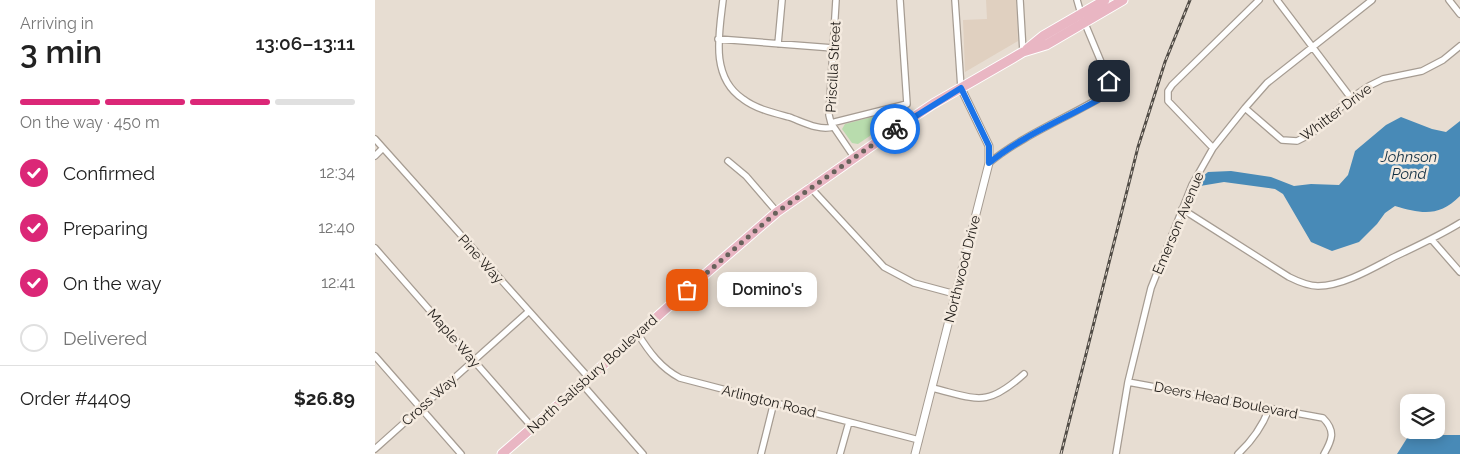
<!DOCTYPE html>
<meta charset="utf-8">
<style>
:root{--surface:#fff;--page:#f6f6f6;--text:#222;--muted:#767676;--line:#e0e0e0;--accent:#db2777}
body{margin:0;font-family:Raleway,sans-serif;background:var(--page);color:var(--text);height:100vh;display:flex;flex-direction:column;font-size:19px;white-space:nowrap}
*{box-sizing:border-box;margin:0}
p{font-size:16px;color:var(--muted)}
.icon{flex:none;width:28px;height:28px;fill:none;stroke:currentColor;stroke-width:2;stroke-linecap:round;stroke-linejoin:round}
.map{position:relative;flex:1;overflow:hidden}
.panel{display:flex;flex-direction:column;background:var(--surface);width:375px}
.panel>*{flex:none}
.controls{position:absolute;left:1025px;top:394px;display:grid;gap:10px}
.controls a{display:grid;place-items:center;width:45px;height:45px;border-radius:10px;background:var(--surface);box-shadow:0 2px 12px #0003;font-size:25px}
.pin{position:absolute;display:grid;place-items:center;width:42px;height:42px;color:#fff;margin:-21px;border-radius:10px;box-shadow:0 2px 8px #0006}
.courier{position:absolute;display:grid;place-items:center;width:50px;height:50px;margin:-25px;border:4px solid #1a73e8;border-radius:50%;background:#fff;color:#222;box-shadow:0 1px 6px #0007}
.bubble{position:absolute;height:35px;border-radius:10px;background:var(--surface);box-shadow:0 2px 12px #0003;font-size:16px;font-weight:600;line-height:35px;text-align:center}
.summary em{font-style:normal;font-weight:600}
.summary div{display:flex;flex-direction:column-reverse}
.summary{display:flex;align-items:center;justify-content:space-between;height:85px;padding:0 20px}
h1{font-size:32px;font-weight:600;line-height:38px}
.bar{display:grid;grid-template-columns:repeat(4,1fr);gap:8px 5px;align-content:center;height:60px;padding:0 20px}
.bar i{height:6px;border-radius:4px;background:var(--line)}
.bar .on{background:var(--accent)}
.bar p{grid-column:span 4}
.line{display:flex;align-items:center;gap:12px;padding:0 20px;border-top:1px solid var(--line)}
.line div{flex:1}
ol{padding:0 20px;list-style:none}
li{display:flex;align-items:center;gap:15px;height:55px}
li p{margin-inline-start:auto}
li .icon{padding:5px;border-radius:50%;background:var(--accent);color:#fff;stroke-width:4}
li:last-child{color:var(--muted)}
li i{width:28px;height:28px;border:2px solid var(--line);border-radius:50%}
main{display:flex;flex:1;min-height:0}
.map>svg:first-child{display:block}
.built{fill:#e0d0c0}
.green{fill:#b8dcad}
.water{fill:#488ab7}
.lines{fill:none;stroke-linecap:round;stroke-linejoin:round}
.minor-casing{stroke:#a69c92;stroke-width:8}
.tertiary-casing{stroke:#a69c92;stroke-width:9}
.primary-casing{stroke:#fff;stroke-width:11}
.minor{stroke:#fff;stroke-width:5.5}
.tertiary{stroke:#fff;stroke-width:7}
.primary{stroke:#e9b6c3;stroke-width:9}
.rail-casing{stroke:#514c46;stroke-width:3}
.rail{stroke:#f4eadf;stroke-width:1;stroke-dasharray:4;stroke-linecap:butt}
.done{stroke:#68625c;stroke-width:5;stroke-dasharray:0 9}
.route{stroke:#1a73e8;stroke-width:6}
.labels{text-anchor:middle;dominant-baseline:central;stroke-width:5;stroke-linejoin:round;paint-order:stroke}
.street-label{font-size:14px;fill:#24201c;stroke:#f4eadf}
.water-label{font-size:15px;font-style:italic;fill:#112f43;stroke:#f4eadf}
</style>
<main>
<section class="panel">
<div class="summary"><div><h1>3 min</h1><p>Arriving in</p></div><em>13:06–13:11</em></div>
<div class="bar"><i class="on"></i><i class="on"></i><i class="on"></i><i></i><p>On the way · 450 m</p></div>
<ol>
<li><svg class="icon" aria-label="check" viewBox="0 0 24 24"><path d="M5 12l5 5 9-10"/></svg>Confirmed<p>12:34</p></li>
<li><svg class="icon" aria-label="check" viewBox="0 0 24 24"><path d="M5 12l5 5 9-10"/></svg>Preparing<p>12:40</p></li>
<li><svg class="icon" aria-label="check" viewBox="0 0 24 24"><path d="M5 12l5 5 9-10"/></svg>On the way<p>12:41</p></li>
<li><i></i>Delivered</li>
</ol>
<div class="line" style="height:65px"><div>Order #4409</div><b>$26.89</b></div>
</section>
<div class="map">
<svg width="1085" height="454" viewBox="0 0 1085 454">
<rect width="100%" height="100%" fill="#e7ddd2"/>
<path class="built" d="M611,0H641L643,41L590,72L588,20L612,19Z"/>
<path class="green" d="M528,109L530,112L483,144L477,143L467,129L470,124Z"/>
<path class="water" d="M1026,117L1057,129L1071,132L1085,121V196C1064,217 1047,214 1020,206L1010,213L1002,224L984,242L957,251L936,242L908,194L900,189L849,182L819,187L822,181L833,172L856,171L896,177L919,186L936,184L964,185L973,175L980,151L1011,125Z
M1034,435H1085V454H1022Z"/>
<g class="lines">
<g class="minor-casing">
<path id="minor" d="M348,0C344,34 335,77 368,99C381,109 399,113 414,117C428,122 444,131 458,127
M461,0L454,115L456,123L479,157
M580,0L586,88
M645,0L648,52
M902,0L976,98
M1074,0L1085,14
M343,39L458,48
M403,44L407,0
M870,108L907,140L922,141L936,134L976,98L994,86L1008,79L1047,71L1068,60L1085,46
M456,123L532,104L525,0
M0,139L214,378
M838,148L793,101V91L797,85L884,0
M0,156L8,148
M353,161L371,176L402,212
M614,163C648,135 692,118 730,95L734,91V81L706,14L702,0
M435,187L509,267L539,283L580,294
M807,209L914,277C924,282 933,286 943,286C968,286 998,268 1019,257C1042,246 1064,236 1085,223
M1057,240L1085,272
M0,248L157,427
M263,334C274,352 286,368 305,378L544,440
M0,356L86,454
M753,382L948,418C961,431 957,440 949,454
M207,384L268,454
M557,388C603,399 611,408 649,374
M0,449L153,312
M386,454L399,402
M465,454L474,422
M741,454L753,382L776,288L817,185L838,148L870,108L892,83L997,0
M863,454C877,441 887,427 894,409"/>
</g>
<g class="tertiary-casing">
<path id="tertiary" d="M540,454L614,163V146L586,88"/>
</g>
<g class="primary-casing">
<path id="primary" d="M652,49L668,36L730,0
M127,454L207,384L312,290L402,212L525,126L558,104L638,58L648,52L671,45L748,0"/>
</g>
<use href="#minor" class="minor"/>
<use href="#tertiary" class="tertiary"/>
<use href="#primary" class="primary"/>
<g class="rail-casing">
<path id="rail" d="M686,454L763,147L790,62L815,0"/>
</g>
<use href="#rail" class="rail"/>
</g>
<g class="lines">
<path class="done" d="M312,290L402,212L520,129"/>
<path class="route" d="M520,129L586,88L614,146V163C648,135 692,118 730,96L734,91V81"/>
</g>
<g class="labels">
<g class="street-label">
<text transform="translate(458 67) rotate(-87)">Priscilla Street</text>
<text transform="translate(961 112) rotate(-37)">Whitter Drive</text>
<text transform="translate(803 223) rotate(-67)">Emerson Avenue</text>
<text transform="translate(106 259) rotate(48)">Pine Way</text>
<text transform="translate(587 269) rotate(-76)">Northwood Drive</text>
<text transform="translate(79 338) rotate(49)">Maple Way</text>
<text transform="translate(217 374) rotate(-42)">North Salisbury Boulevard</text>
<text transform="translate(54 400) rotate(-42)">Cross Way</text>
<text transform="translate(851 400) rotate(11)">Deers Head Boulevard</text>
<text transform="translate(394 401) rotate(14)">Arlington Road</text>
</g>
<g class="water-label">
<text x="1034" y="157">Johnson<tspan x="1034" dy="17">Pond</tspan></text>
</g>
</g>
</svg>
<div class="controls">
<a><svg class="icon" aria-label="layers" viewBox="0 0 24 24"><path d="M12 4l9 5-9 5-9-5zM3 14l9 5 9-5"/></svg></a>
</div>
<div class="pin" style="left:312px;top:290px;background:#ea580c"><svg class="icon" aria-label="bag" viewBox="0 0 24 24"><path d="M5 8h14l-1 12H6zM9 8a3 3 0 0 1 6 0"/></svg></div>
<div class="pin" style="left:734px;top:81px;background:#1f2937"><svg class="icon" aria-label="home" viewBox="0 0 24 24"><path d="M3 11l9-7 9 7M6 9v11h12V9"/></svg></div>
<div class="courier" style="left:520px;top:129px"><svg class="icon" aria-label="bike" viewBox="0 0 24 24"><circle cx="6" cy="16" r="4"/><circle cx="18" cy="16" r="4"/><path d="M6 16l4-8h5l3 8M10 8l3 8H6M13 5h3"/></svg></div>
<div class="bubble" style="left:342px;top:272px;width:100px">Domino's</div>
</div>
</main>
